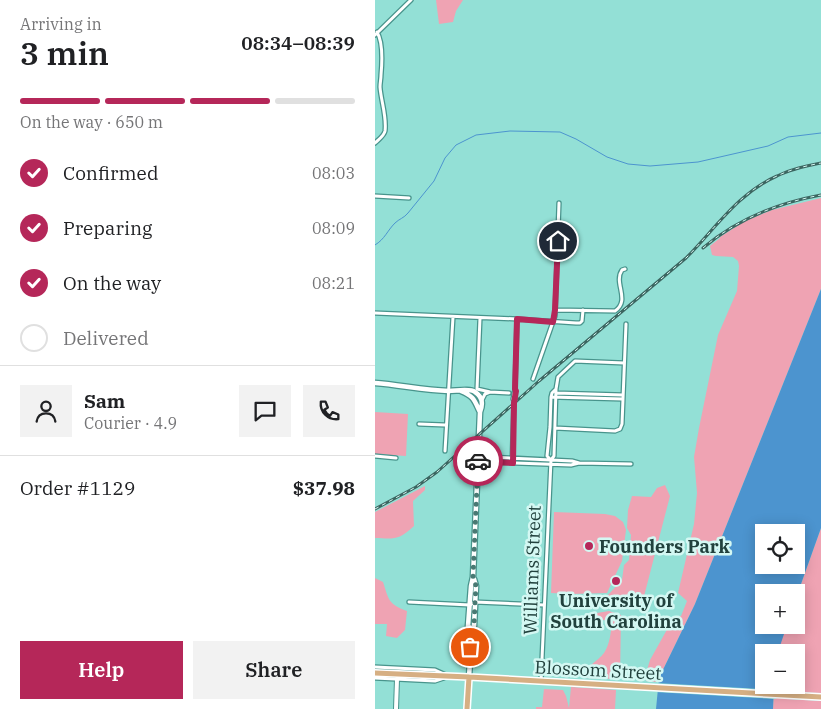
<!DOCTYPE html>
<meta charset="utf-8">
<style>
:root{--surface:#fff;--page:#f2f2f2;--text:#202124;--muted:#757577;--line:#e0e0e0;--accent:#b52759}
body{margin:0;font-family:"IBM Plex Serif",serif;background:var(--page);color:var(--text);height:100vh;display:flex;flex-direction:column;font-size:19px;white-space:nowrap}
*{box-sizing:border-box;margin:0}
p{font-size:16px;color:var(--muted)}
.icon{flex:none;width:28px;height:28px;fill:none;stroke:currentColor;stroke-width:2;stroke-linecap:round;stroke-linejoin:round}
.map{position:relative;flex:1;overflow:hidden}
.details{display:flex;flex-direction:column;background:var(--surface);width:375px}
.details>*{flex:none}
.buttons{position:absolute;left:380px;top:524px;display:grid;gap:10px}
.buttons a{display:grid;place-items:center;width:50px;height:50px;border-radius:0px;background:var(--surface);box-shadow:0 2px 12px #0003;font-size:25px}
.pin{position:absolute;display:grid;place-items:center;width:42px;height:42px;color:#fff;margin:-21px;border:2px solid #fff;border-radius:50%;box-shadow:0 1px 5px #0007}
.courier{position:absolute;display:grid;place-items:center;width:50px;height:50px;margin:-25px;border:4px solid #b52759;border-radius:50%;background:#fff;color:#222;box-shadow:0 1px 6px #0007}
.summary em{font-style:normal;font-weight:600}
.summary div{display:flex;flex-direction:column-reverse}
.summary{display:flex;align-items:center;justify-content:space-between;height:85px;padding:0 20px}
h1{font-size:32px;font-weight:600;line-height:38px}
.bar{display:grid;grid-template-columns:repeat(4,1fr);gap:8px 5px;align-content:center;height:60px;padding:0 20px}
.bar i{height:6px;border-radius:4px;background:var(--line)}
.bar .selected{background:var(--accent)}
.bar p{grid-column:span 4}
.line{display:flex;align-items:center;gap:12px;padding:0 20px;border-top:1px solid var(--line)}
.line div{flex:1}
.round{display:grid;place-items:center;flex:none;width:52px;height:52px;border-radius:0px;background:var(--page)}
ol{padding:0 20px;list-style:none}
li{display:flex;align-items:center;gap:15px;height:55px}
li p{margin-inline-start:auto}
li .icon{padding:5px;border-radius:50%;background:var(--accent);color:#fff;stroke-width:4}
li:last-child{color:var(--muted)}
li i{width:28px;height:28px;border:2px solid var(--line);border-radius:50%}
.action{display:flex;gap:10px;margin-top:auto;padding:10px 20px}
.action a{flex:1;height:58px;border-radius:0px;background:var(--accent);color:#fff;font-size:20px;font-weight:600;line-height:58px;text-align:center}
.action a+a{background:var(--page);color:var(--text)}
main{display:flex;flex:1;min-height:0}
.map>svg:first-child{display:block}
.green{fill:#efa3b3}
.water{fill:#4c94cf;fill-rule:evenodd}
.pier{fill:#93e0d6}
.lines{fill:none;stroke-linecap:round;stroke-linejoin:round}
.stream{stroke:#4c94cf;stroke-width:1}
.minor-casing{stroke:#48948c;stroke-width:5.5}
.tertiary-casing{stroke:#48948c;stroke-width:6}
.secondary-casing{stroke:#48948c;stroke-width:7}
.primary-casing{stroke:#fff;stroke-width:8}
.minor{stroke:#fff;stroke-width:3}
.tertiary{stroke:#fff;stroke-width:4}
.secondary{stroke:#fff;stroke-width:4.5}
.primary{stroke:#d6af83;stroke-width:5}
.rail-casing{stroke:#3c6661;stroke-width:3}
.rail{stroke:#d4f8f3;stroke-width:1;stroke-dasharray:4;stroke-linecap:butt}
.done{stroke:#497973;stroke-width:5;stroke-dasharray:0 9}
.route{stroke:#b52759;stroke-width:6}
.poi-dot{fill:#b52759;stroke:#d4f8f3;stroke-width:2}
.labels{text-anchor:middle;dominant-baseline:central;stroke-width:5;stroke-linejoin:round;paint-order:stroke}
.poi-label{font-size:18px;font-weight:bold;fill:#21413d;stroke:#d4f8f3;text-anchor:start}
.street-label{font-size:18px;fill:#21413d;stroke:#d4f8f3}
</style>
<main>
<section class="details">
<div class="summary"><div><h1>3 min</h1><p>Arriving in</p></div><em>08:34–08:39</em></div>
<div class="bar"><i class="selected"></i><i class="selected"></i><i class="selected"></i><i></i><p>On the way · 650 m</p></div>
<ol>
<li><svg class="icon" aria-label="check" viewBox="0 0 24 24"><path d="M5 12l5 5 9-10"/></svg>Confirmed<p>08:03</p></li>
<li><svg class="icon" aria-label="check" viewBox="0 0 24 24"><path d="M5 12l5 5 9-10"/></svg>Preparing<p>08:09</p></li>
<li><svg class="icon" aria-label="check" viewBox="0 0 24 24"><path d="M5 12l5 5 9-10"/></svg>On the way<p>08:21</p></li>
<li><i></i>Delivered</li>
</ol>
<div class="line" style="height:90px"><a class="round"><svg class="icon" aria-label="person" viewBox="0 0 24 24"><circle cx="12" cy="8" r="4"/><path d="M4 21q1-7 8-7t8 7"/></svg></a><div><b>Sam</b><p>Courier · 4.9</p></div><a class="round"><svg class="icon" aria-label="chat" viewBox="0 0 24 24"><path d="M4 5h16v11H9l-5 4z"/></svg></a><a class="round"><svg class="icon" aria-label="phone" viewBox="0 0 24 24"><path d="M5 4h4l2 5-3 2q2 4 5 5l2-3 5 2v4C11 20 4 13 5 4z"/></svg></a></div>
<div class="line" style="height:65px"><div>Order #1129</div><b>$37.98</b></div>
<div class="action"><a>Help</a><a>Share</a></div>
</section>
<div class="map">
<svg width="446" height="709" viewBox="0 0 446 709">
<rect width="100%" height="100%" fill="#93e0d6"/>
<path class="green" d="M61,0H88L81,11L78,22L64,24Z
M446,198V289L320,604L284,678L283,682L271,681L272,670L275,660L299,617L306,616L312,601L303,593L319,524L322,493L319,457L324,428L343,335L362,291L364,266L363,261L358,257L341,256L337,255L335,246L345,238V237L370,221L397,210Z
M0,412L33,414L31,456L0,454Z
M290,485L295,496L267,604L221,603V596L233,595L247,580L249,565L254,560L256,535L252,528L253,510L257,496L276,497L282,488Z
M50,486V490L38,501L39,526C24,540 20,539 0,538V512Z
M179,512L230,514L240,516L248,522L251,530L247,561L232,593L197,594L176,593Z
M446,528V693L411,692L412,699L446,701V709H398L399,685H421V652H404V646L412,625H421V598Z
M0,578L8,582C14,600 13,604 32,611L30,630L22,638L11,636L12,624H0Z
M234,611L246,615L245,679L210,678C211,665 222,662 229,653C235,644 236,632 237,621L217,619L213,617L216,614Z
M196,687L241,690L240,709H161V707H167L169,689L188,690L191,696L194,708Z"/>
<path class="water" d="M446,289V528L421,598V592H389V625H412L405,646L404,652H389V685H399L398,709H281L284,678L320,604ZM389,532H421V565H389Z"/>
<path class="pier" d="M281,683L401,690V699L280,692Z"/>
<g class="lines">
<path class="stream" d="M0,245C10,239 12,231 20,223C24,219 29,218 33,213L59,181L70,158L81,145L101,135L135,131L185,132L201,139L232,157L253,164L275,166L323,162L393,146L413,137L446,133"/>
<g class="minor-casing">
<path id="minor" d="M0,35L36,0
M0,143C4,139 9,136 10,131C12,117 6,101 5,87C5,83 6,79 6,75C7,64 8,42 2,32
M0,196L34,198
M180,310L240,311C256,300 238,283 247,270L250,269
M0,313L142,319L201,323H205L207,321L208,310
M158,379L180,316L184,203
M102,389L105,318
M102,389L115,392L134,393
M181,393L248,395
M176,397L247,399
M107,400L110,394L115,392
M44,424L70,425
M180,428L240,431L245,429L247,424L251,324
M70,451L78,317
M0,456L21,458
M103,459L115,462L196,465L204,463L256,464
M106,459L115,457L197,461L204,463
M175,459L172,456L175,427L176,397L177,393L181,389
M137,463L139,401L138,399L140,389L142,319
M34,602L95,605L100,602L169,605
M0,667L60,670L71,675
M0,678L60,681L69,678
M166,681L176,460L179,456L181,389L183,377L200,361L249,363"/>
</g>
<g class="tertiary-casing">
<path id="tertiary" d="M21,709L22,679"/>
</g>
<g class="secondary-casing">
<path id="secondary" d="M0,383C25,385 49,390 74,391C81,391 95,388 100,392C108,397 108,405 105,412L98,577L96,586L93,626L97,629
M86,391C100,397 99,400 105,412
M94,677L97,629L99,626L101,586L99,579"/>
</g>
<g class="primary-casing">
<path id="primary" d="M0,673L94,677L446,697
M92,709L94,677"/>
</g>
<use href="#minor" class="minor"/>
<use href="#tertiary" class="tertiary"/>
<use href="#secondary" class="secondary"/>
<use href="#primary" class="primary"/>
<g class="rail-casing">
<path id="rail" d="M328,248C362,219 403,203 446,195
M0,509L41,487L62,472L164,381L311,258C340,229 363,193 402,176C416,169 431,166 446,163"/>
</g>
<use href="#rail" class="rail"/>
</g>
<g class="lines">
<path class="done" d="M95,647L97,629L99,626L100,602L101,586L98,577L103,461"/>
<path class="route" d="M103,461V459L115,462L138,463L139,403L141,391L140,389L142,319L178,322L180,310L183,241"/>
</g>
<g class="poi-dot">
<circle cx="214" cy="546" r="5"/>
<circle cx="241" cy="581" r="5"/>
</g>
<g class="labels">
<g class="poi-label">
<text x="224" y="546">Founders Park</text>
<text x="241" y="600" text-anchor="middle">University of<tspan x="241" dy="21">South Carolina</tspan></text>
</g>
<g class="street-label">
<text transform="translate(157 570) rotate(-88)">Williams Street</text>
<text transform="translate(223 670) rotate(3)">Blossom Street</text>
</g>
</g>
</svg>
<div class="buttons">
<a><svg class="icon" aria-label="locate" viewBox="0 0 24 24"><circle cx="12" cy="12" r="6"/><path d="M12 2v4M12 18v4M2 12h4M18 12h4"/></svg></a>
<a>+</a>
<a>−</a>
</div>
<div class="pin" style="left:95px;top:647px;background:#ea580c"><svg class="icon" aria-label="bag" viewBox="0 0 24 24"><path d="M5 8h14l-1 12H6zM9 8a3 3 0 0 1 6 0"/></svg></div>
<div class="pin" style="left:183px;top:241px;background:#1f2937"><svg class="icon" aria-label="home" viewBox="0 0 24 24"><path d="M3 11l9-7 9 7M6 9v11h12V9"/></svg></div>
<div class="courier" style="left:103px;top:461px"><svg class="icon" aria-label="car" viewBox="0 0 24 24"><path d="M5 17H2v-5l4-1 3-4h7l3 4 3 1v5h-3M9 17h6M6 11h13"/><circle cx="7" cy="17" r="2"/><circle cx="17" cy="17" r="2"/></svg></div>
</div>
</main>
